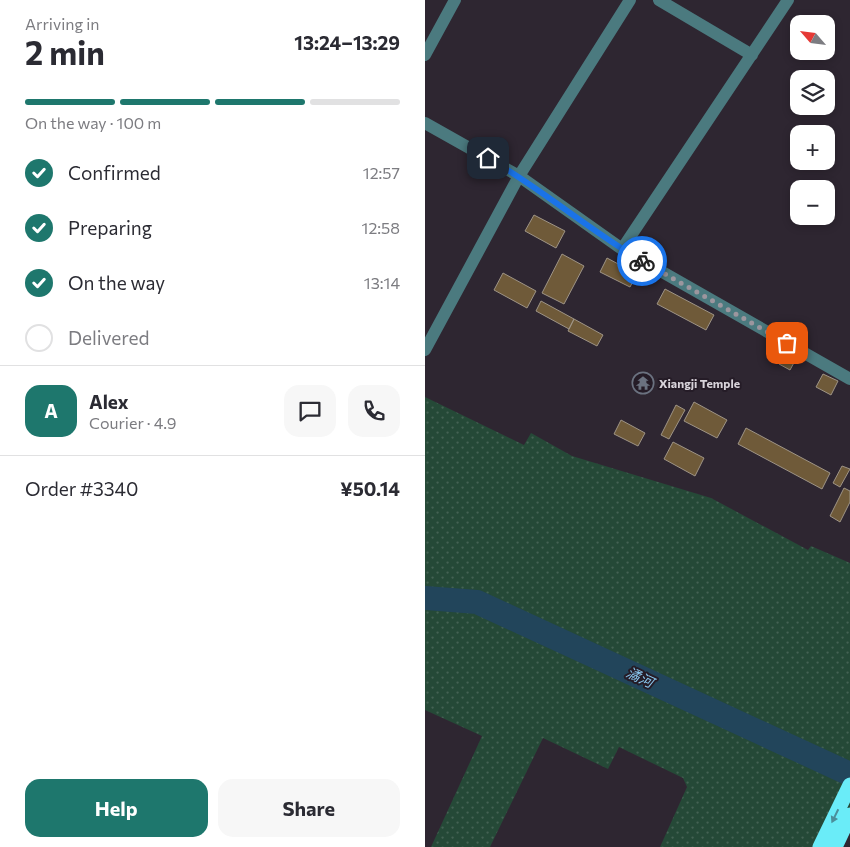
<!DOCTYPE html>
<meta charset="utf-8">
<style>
:root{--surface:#fff;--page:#f7f7f7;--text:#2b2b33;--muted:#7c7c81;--line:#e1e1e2;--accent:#1e776d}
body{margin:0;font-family:Commissioner,"Noto Sans SC",sans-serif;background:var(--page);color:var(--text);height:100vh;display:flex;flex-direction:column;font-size:19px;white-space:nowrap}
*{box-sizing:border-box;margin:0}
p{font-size:16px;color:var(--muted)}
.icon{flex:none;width:28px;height:28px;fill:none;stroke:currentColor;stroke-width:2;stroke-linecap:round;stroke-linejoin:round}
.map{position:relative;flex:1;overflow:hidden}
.drawer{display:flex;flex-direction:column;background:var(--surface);width:425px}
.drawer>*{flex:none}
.needle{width:32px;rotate:298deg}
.buttons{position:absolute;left:365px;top:15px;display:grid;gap:10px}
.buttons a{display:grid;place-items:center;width:45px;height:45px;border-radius:10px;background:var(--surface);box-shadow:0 2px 8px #0003;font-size:25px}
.pin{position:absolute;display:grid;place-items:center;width:42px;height:42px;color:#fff;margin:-21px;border-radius:10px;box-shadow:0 2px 8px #0006}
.courier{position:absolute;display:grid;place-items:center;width:50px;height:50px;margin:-25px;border:4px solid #1a73e8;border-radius:50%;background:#fff;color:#222;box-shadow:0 1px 6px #0007}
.headline em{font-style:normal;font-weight:700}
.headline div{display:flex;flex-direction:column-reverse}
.headline{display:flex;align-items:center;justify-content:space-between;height:85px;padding:0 25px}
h1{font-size:32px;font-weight:700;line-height:38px}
.bar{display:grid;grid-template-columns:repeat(4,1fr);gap:8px 5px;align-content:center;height:60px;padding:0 25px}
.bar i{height:6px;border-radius:4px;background:var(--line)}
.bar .on{background:var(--accent)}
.bar p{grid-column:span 4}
.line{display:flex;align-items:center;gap:12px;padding:0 25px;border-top:1px solid var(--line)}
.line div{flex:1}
.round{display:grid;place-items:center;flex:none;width:52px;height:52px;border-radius:15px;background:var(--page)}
ol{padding:0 25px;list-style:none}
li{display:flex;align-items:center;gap:15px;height:55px}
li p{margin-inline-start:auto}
li .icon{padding:5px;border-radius:50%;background:var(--accent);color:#fff;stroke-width:4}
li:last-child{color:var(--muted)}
li i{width:28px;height:28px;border:2px solid var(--line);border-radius:50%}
.button{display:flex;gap:10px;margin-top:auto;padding:10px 25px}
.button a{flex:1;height:58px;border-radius:15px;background:var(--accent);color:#fff;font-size:20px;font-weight:700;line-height:58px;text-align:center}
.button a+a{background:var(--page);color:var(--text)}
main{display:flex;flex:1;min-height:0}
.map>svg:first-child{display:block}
.garden{fill:url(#garden-dots)}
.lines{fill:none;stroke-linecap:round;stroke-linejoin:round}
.river{stroke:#22455b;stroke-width:24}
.building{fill:#6f5a39;stroke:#9e9486}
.minor{stroke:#4b7a7f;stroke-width:12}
.highway{stroke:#6aecf8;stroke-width:15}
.oneway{fill:#4b8e9a}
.done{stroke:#9c969e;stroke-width:5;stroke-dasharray:0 9}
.route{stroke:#1a73e8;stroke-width:6}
.labels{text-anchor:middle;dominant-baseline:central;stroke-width:4;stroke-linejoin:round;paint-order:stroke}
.poi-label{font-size:12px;font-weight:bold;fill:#d7d2d9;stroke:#251c27;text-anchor:start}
.water-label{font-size:14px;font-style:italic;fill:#89c7ef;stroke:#251c27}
</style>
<main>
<section class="drawer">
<div class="headline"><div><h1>2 min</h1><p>Arriving in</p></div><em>13:24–13:29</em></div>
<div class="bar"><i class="on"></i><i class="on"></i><i class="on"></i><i></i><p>On the way · 100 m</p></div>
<ol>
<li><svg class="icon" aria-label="check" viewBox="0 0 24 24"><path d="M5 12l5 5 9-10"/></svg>Confirmed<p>12:57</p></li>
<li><svg class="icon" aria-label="check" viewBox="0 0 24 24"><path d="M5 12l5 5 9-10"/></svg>Preparing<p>12:58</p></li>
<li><svg class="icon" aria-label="check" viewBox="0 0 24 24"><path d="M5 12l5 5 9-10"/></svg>On the way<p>13:14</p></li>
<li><i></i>Delivered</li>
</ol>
<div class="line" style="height:90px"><b class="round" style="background:var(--accent);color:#fff">A</b><div><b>Alex</b><p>Courier · 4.9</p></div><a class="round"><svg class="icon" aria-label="chat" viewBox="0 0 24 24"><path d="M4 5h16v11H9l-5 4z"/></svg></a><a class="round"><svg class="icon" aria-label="phone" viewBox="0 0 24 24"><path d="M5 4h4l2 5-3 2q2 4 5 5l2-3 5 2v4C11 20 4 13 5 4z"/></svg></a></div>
<div class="line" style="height:65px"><div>Order #3340</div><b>¥50.14</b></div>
<div class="button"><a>Help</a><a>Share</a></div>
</section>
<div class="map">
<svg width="425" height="847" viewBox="0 0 425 847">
<defs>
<pattern id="garden-dots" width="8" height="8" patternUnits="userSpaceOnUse" patternTransform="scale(1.25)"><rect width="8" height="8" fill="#254937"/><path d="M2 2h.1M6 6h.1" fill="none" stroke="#446253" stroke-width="1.8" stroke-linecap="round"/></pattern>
</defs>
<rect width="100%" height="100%" fill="#2e2631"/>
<path class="garden" d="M0,397L99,445L106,433L147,456L286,498L383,550L386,546L425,563V816L411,847H235L262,787L258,778L194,747L183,769L118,738L65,847H6L57,736L0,710Z"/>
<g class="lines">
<path class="river" d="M0,598L52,602L425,774"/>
</g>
<path class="building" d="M109,215L140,231L131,248L100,231Z
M137,254L159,266L139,304L117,293Z
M182,258L212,274L205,287L175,272Z
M78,273L111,291L102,308L69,290Z
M240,289L289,315L281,330L232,304Z
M116,301L149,319L144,329L111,311Z
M149,319L178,335L172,346L143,331Z
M360,353L371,359L365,370L354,364Z
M398,374L413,381L406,395L391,387Z
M269,402L302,420L292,438L259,421Z
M251,405L260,410L244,439L236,435Z
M196,420L220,433L213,446L189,434Z
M321,428L405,473L397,489L313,444Z
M248,442L279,458L270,476L239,459Z
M417,466L425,469L415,487L408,483Z
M419,488L425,491V502L415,522L405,516Z"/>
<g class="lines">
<path class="minor" d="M234,0L327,55
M0,55L30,0
M0,123L94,176L197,249L425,379
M197,249L363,0
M0,350L94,176L205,0"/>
<path class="highway" d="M395,847L425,785
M410,847L425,815"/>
</g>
<defs><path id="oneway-solid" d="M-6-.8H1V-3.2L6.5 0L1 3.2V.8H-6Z" transform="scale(1.25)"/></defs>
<use class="oneway" href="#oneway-solid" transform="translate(410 816) rotate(116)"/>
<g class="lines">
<path class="done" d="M217,261L362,343"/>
<path class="route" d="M63,158C117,189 164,230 217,261"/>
</g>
<defs>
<g id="temple-ring" transform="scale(1.125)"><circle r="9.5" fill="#251c27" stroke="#6b7280" stroke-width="1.5"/><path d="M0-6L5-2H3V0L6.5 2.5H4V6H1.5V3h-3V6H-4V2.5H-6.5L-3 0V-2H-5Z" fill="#6b7280"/></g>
</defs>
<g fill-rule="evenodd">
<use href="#temple-ring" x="218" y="383"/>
</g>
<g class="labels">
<g class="poi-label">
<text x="234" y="383">Xiangji Temple</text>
</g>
<g class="water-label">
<text transform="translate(215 677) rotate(25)">潏河</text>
</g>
</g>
</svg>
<div class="buttons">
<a><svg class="needle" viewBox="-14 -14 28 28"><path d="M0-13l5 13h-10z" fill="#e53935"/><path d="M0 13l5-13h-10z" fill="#7c7c81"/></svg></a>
<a><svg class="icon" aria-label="layers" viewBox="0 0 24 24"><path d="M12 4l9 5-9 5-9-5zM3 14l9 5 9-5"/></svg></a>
<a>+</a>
<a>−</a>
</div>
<div class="pin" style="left:362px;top:343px;background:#ea580c"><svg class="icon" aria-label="bag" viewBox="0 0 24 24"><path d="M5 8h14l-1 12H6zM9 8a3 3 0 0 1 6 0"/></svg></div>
<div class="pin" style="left:63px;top:158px;background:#1f2937"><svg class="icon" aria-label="home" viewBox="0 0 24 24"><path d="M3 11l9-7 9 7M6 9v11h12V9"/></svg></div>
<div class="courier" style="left:217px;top:261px"><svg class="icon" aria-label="bike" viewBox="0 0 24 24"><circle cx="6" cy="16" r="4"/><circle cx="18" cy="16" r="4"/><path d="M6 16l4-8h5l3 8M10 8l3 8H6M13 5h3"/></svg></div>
</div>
</main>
